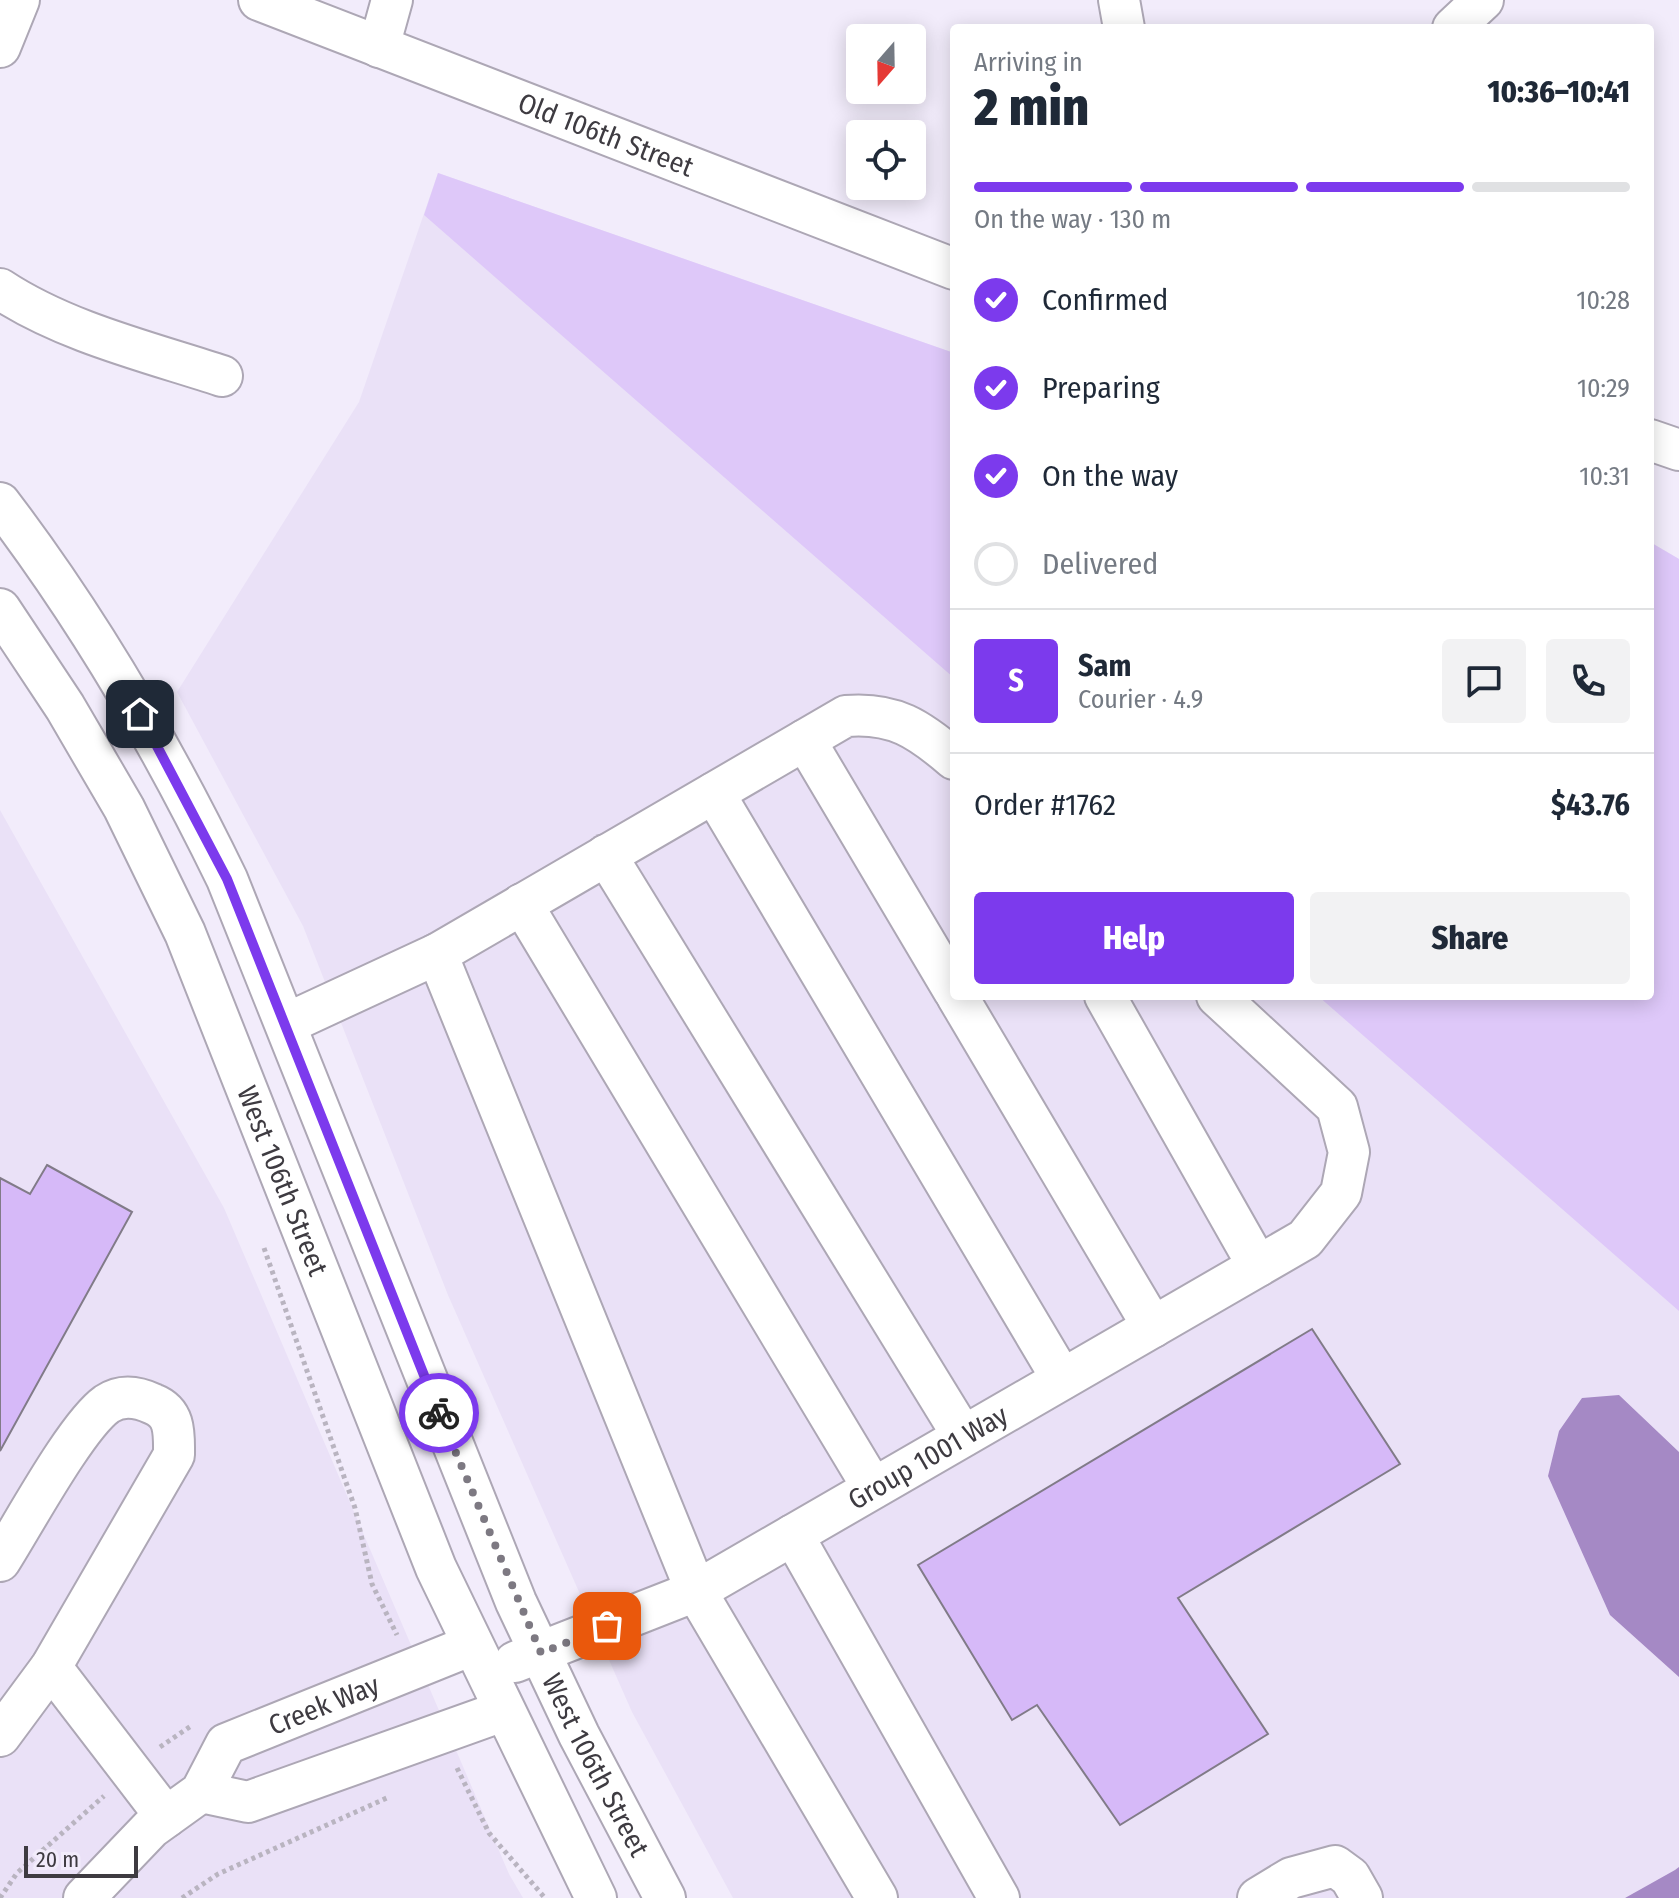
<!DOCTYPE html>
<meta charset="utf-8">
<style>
:root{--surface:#fff;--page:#f2f2f3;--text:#1f2937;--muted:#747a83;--line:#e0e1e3;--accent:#7c3aed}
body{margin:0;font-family:"Fira Sans Condensed",sans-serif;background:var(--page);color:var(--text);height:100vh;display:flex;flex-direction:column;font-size:30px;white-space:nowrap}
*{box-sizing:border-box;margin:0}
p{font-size:26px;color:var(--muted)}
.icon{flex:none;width:44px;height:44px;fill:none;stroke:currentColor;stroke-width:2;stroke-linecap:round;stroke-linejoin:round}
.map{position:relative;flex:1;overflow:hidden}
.panel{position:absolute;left:950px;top:24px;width:704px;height:976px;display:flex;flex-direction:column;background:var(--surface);border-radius:8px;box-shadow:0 4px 20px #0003}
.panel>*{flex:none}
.needle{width:52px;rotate:200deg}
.fabs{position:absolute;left:846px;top:24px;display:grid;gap:16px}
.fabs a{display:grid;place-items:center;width:80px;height:80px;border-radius:8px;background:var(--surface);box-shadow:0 4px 20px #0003;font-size:40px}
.scale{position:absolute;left:24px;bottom:20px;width:114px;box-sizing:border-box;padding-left:8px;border:4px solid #3e3b41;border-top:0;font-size:22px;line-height:28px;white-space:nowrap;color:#3e3b41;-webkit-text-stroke:6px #f2ecfb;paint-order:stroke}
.pin{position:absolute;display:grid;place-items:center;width:68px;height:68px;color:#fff;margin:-34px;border-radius:16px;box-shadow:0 4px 12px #0006}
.courier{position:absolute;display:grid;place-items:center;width:80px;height:80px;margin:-40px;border:6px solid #7c3aed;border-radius:50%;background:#fff;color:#222;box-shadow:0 2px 10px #0007}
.headline em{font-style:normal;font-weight:800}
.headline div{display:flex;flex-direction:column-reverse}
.headline{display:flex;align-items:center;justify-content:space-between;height:136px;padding:0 24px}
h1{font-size:52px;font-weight:800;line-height:60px}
.bar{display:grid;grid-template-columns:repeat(4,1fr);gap:12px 8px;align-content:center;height:96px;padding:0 24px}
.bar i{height:10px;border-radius:6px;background:var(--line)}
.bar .on{background:var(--accent)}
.bar p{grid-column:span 4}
.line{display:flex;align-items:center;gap:20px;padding:0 24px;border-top:2px solid var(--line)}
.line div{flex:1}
.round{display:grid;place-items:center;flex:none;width:84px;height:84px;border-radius:8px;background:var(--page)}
ol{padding:0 24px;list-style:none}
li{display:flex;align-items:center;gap:24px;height:88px}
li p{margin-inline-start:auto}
li .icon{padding:8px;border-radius:50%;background:var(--accent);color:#fff;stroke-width:4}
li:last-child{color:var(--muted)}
li i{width:44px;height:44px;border:4px solid var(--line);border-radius:50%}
.action{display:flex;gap:16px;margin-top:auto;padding:16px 24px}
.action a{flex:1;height:92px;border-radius:8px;background:var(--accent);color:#fff;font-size:32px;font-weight:800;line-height:92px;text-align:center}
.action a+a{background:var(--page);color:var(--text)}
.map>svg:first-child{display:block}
.built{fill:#eae1f7}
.green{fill:#dec8f9}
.water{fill:#a589c5}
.building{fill:#d6b9f8;stroke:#817b88;stroke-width:2}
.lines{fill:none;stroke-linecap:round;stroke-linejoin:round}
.minor-casing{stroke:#ada7b5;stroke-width:44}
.path{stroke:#b9b4c0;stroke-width:5;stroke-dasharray:4 4;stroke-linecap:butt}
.minor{stroke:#fff;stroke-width:40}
.done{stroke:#7d7982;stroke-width:8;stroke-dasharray:0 14.4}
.route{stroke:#7c3aed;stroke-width:10}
.labels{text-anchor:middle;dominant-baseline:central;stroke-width:7;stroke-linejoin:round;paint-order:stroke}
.street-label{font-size:28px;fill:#3e3b41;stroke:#f2ecfb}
</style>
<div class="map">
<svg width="1679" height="1898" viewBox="0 0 1679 1898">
<rect width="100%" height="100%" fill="#f2ecfb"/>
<path class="built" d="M438,173L954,353V996H1650V542L1679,559V1898H733L632,1712L448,1295L303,926L177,692L359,402Z
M0,810L224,1208L509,1874L523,1898H0Z"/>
<path class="green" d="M438,173L954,353V678L424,215Z
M1650,542L1679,559V1311L1318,996H1650Z"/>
<path class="water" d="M1619,1395L1679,1452V1677L1610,1615L1548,1476L1559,1431L1582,1398Z
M1679,1867V1898H1625L1675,1870Z"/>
<path class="building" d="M47,1165L132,1212L0,1451V1178L30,1194Z
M1312,1329L1400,1464L1178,1598L1268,1734L1120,1825L1037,1705L1012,1720L918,1565Z"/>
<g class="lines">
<g class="minor-casing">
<g id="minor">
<path id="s1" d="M259,0L954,269"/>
<path d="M1119,0L1124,28"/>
<path d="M1453,28L1483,0"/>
<path d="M0,47L19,0"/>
<path d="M379,47L392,0"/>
<path d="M0,289C65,332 149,352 222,376"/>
<path d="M1650,440L1679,450"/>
<path id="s2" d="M0,503C89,620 163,747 227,879L516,1602L579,1735L665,1898"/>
<path id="s3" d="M0,609L65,707L124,808L185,933L436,1568L596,1898"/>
<path d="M805,740L954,991"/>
<path d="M714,793L1062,1379"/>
<path d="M606,855L963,1436"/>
<path d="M522,904L873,1488"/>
<path d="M437,954L696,1591L877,1898"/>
<path d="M957,996L1153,1327"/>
<path d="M1105,996L1258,1266"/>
<path d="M286,1024L437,954L846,716C894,712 919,729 954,759"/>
<path d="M793,1535L999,1898"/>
<path d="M0,1561C23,1525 76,1426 107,1404C122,1394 138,1397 153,1404C176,1413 174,1434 174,1455L51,1667L0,1736"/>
<path id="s4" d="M515,1662L696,1591L1305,1239L1341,1193L1349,1152L1337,1107L1217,996"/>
<path d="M51,1667L166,1817"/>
<path d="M201,1792L248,1802L503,1711"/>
<path id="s5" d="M84,1898L151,1828L201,1792L226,1744L472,1645"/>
<path d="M1258,1898L1291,1878L1335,1866L1350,1877L1362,1898"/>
</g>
</g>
<path class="path" d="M264,1248L355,1508L372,1584L397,1635
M160,1747L191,1726
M457,1768L489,1833L545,1898
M0,1898L17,1873L104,1796
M182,1898L218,1874L389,1797"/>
<use href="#minor" class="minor"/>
</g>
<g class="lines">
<path class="done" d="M439,1413L541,1653L607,1626"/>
<path class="route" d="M140,714L227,879L439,1413"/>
</g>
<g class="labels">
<g class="street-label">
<text stroke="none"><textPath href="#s1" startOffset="372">Old 106th Street</textPath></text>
<text stroke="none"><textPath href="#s3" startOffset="640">West 106th Street</textPath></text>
<text stroke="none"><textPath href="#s4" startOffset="462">Group 1001 Way</textPath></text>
<text stroke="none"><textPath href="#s5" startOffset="318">Creek Way</textPath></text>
<text stroke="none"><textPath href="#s2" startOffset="1400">West 106th Street</textPath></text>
</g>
</g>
</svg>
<div class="fabs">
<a><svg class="needle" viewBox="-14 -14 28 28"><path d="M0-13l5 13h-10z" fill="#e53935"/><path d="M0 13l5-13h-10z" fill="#747a83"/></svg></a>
<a><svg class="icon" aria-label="locate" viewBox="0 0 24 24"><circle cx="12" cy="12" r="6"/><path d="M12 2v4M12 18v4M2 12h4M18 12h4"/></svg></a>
</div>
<div class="scale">20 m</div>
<div class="pin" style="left:607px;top:1626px;background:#ea580c"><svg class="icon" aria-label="bag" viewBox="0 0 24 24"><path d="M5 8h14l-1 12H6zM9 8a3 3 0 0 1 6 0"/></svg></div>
<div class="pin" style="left:140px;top:714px;background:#1f2937"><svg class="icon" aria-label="home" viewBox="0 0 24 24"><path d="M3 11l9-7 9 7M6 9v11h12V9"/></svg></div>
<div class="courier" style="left:439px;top:1413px"><svg class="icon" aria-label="bike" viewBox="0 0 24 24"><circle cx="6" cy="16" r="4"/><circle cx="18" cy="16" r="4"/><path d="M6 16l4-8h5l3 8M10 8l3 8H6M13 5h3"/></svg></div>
<section class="panel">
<div class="headline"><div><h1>2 min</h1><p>Arriving in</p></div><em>10:36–10:41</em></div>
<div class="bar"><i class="on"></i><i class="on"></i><i class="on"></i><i></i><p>On the way · 130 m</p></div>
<ol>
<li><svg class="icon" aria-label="check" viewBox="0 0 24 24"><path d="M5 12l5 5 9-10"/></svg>Confirmed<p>10:28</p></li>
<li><svg class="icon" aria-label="check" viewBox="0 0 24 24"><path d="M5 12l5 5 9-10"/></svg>Preparing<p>10:29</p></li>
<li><svg class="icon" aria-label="check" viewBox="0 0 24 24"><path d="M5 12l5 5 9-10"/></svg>On the way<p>10:31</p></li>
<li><i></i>Delivered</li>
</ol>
<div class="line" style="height:144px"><b class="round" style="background:var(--accent);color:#fff">S</b><div><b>Sam</b><p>Courier · 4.9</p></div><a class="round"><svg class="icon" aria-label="chat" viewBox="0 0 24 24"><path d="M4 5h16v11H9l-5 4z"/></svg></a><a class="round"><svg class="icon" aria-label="phone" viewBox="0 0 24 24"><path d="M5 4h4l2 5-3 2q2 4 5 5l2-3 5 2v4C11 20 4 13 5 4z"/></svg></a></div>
<div class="line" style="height:104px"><div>Order #1762</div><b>$43.76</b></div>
<div class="action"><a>Help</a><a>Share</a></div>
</section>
</div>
